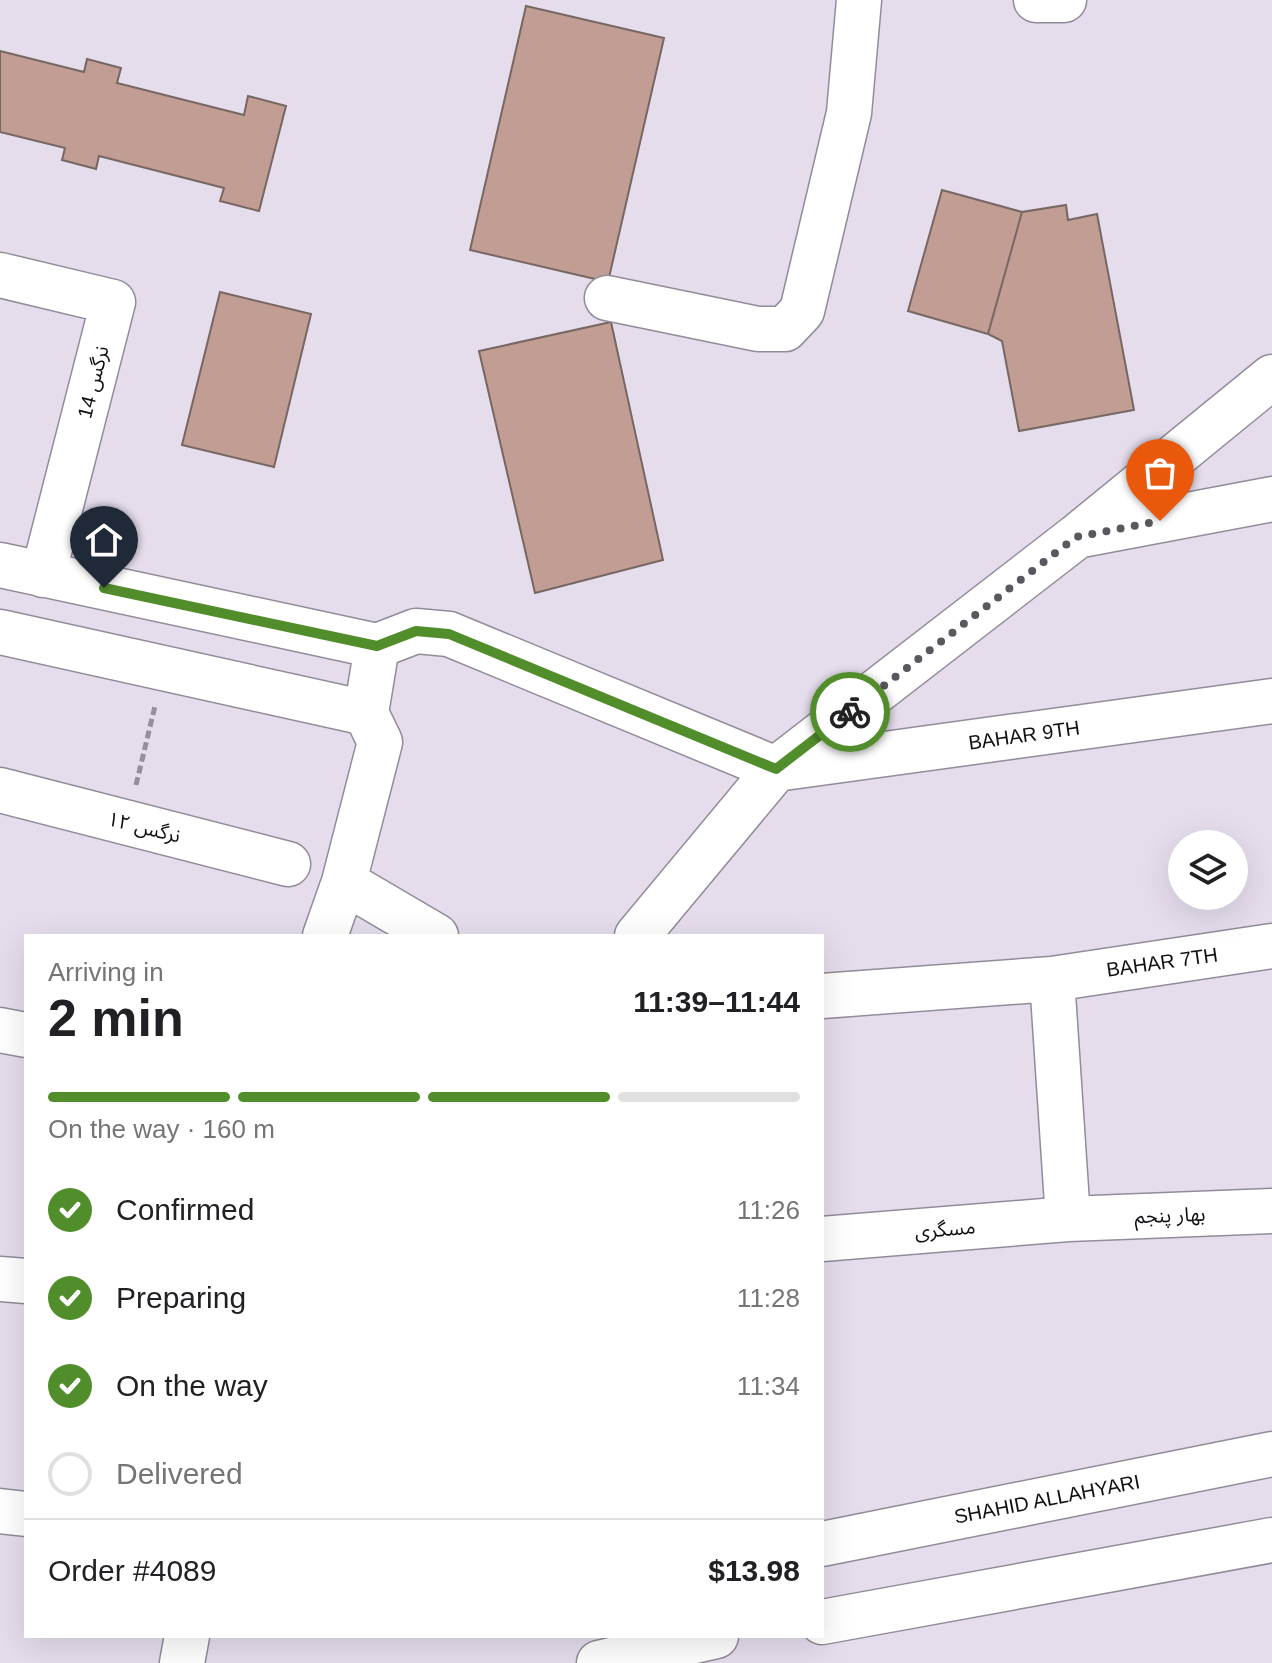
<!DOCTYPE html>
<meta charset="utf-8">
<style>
:root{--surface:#fff;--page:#f6f6f6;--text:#202124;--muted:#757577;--line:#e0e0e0;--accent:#528d2b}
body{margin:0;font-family:Helvetica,"Noto Sans Arabic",sans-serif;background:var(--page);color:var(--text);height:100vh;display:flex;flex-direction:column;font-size:30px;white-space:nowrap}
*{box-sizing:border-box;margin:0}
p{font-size:26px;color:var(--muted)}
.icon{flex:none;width:44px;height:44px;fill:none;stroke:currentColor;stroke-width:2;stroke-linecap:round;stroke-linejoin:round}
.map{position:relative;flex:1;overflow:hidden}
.panel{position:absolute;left:24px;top:934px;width:800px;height:704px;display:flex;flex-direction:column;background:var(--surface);border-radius:0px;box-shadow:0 8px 32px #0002}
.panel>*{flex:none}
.buttons{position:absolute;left:1168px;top:830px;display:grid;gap:16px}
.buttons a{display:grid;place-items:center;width:80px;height:80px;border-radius:50%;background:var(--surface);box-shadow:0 8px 32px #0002;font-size:40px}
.pin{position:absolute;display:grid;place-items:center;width:68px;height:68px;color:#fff;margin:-82px -34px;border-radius:50% 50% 50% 0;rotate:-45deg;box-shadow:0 0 8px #0007}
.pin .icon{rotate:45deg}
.courier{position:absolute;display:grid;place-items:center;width:80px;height:80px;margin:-40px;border:6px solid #528d2b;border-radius:50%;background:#fff;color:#222;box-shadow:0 2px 10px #0007}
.headline em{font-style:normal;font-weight:700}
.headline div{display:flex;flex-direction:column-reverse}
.headline{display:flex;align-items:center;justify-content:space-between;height:136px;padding:0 24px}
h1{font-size:52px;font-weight:700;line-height:60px}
.bar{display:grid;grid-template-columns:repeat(4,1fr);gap:12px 8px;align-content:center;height:96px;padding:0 24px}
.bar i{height:10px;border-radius:6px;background:var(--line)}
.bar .selected{background:var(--accent)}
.bar p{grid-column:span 4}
.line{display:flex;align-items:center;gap:20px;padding:0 24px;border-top:2px solid var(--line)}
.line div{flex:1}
ol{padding:0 24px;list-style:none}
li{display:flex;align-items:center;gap:24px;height:88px}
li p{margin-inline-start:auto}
li .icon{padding:8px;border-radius:50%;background:var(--accent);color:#fff;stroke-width:4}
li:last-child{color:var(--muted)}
li i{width:44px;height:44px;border:4px solid var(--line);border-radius:50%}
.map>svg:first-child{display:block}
.building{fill:#c19d94;stroke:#776763;stroke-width:2}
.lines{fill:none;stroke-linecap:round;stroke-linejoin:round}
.minor-casing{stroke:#928b99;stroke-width:47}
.path{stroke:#948f99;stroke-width:5;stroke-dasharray:8 4;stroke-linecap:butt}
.minor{stroke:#fff;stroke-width:44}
.done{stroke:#5b575f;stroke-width:8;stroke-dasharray:0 14.4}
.route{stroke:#528d2b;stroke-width:10}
.labels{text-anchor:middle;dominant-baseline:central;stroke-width:6;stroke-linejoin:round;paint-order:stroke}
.street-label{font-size:20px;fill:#110f13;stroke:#fff}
</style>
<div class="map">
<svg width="1272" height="1663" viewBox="0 0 1272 1663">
<rect width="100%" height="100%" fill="#e5ddec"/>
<path class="building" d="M526,6L664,38L608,282L470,250Z
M0,51L84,72L87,59L121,68L117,83L244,115L248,96L286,106L259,211L220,201L224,188L99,156L96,169L62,160L65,148L0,132Z
M942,190L1022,212L988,334L908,311Z
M1066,205L1068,220L1097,214L1134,410L1019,431L1002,341L988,334L1022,212Z
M220,292L311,314L274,467L182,445Z
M611,322L663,560L535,593L479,351Z"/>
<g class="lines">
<g class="minor-casing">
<path id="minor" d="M1036,0H1064
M0,275L113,302L43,575
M607,298L758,329H785L802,311L849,113L859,0
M1082,535L1272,499
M0,565L377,646L366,713L0,632
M377,646L416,631L449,634L776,769L1272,701
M0,790L288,864
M344,882L436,936
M325,936L344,882L380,742L366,713
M637,936L776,769L1076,537L1272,377
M1052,979L1068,1219
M822,996L1052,979L1272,946
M0,1030L26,1035
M822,1239L1068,1219L1272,1211
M0,1279L26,1281
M0,1511L26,1514
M822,1544L1272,1454
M822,1622L1272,1540
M182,1663L187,1636
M599,1663L716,1636"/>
</g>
<path class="path" d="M136,785L155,706"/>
<use href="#minor" class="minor"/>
</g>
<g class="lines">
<path class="done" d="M850,712L1076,537L1160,521"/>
<path class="route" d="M104,588L377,646L416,631L449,634L776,769L850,712"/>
</g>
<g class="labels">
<g class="street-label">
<text transform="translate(93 382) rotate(-76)">نرگس 14</text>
<text transform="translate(1024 735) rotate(-8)">BAHAR 9TH</text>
<text transform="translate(144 827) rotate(14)">نرگس ۱۲</text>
<text transform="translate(1162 962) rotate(-8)">BAHAR 7TH</text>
<text transform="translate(1170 1215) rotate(-2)">بهار پنجم</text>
<text transform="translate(945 1229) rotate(-5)">مسگری</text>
<text transform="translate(1047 1499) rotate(-11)">SHAHID ALLAHYARI</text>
</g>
</g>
</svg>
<div class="buttons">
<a><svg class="icon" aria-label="layers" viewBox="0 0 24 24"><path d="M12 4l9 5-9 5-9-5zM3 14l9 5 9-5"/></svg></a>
</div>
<div class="pin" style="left:1160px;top:521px;background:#ea580c"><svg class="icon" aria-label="bag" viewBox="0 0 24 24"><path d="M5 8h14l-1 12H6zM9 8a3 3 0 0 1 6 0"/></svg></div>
<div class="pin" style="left:104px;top:588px;background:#1f2937"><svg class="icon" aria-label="home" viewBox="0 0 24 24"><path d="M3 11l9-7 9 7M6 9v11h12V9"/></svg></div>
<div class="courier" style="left:850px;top:712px"><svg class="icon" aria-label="bike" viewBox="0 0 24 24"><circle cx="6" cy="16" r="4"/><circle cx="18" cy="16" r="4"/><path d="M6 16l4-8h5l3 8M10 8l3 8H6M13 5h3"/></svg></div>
<section class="panel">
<div class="headline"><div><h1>2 min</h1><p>Arriving in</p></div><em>11:39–11:44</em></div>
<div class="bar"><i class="selected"></i><i class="selected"></i><i class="selected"></i><i></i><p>On the way · 160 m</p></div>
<ol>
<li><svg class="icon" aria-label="check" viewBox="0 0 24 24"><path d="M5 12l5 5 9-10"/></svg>Confirmed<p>11:26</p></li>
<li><svg class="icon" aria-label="check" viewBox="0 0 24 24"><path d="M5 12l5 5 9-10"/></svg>Preparing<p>11:28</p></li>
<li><svg class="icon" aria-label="check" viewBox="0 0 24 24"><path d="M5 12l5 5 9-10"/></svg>On the way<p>11:34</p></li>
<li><i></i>Delivered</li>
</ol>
<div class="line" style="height:104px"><div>Order #4089</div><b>$13.98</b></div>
</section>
</div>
